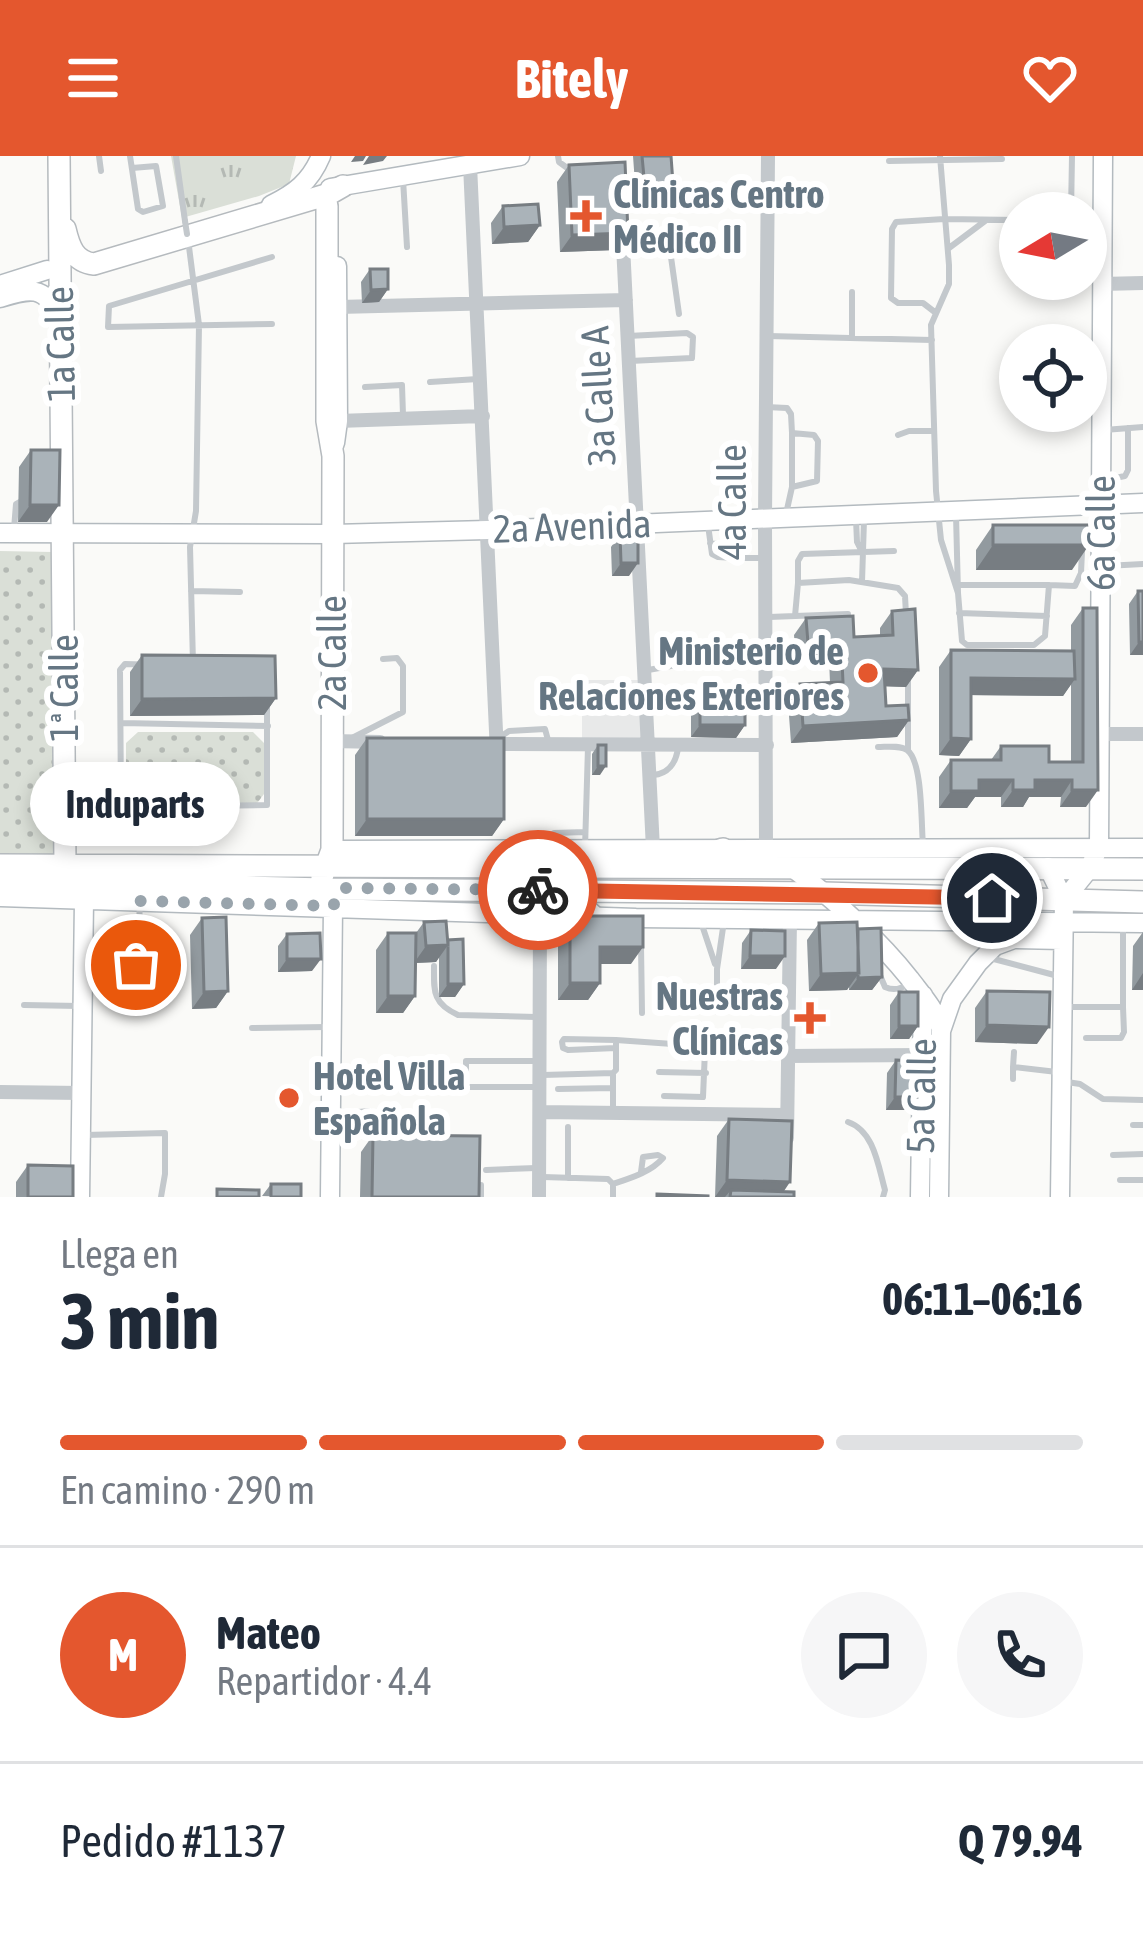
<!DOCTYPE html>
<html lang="es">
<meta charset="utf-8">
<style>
:root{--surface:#fff;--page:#f6f6f7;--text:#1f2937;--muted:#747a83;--line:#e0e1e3;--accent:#e4572e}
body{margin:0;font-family:"Asap Condensed",sans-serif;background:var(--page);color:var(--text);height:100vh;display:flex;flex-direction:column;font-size:45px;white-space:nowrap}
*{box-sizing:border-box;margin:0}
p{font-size:39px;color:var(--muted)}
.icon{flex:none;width:66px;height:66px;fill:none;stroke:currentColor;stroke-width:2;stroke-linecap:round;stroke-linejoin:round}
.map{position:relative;height:1041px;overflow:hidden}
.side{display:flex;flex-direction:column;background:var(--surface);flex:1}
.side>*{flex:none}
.needle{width:78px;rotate:260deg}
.tools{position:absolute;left:999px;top:36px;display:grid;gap:24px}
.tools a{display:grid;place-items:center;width:108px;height:108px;border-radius:50%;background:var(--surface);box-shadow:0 6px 18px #0003;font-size:60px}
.pin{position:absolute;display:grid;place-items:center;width:102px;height:102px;color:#fff;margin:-51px;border:6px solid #fff;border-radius:50%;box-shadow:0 3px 12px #0007}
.courier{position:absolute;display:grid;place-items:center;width:120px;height:120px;margin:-60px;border:9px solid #e4572e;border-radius:50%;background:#fff;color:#222;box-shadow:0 3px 15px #0007}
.bubble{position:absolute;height:84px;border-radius:42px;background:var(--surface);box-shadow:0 6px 18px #0003;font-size:39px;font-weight:700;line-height:84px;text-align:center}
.summary em{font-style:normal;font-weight:700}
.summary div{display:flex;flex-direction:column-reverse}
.summary{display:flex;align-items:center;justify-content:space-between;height:204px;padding:0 60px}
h1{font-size:78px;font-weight:700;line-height:90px}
.bar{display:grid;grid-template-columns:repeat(4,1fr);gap:18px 12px;align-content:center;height:144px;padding:0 60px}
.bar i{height:15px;border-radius:9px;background:var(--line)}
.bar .current{background:var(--accent)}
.bar p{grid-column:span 4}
.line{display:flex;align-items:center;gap:30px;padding:0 60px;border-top:3px solid var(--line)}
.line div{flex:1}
.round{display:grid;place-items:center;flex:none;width:126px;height:126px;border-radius:63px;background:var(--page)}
header{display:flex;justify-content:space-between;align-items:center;height:156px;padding:0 60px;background:var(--accent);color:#fff;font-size:54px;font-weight:700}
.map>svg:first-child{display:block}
.built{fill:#e8e9e9}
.grass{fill:url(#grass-tufts)}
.garden{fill:url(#garden-dots)}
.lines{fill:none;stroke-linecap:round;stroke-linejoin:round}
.secondary-casing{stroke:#b3babf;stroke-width:21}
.primary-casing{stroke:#b5babe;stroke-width:24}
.lane{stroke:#c3c8cc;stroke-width:6}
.street{stroke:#c3c8cc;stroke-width:14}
.secondary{stroke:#fff;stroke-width:18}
.primary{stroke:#fff;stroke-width:21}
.lane-bridge{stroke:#c3c8cc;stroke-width:6}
.wall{fill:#929a9f}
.shaded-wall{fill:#777d82}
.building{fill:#aab3b9;stroke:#777d82;stroke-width:3}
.done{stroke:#99a4ac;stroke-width:12;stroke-dasharray:0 21.6}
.route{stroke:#e4572e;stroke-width:15}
.poi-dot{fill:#e4572e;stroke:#fff;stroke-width:4.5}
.labels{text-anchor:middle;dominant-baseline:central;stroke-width:12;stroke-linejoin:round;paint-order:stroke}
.poi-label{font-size:39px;font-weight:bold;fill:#657683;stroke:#fff;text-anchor:start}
.street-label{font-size:39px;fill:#657683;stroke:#fff}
</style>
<header><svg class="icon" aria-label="menu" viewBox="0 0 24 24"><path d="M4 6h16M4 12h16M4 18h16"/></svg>Bitely<svg class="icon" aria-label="heart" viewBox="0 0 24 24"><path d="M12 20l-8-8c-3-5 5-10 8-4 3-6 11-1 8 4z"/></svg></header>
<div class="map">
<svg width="1143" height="1041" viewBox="0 0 1143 1041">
<defs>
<pattern id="grass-tufts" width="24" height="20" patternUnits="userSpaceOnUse" patternTransform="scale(3)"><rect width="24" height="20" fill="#dadfd7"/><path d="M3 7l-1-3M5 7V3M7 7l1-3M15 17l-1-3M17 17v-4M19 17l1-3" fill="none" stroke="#b4b9b4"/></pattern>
<pattern id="garden-dots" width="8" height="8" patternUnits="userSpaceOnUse" patternTransform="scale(3)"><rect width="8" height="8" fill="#dadfd7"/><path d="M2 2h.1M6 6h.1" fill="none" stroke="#b4b9b4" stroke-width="1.8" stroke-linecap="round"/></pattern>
</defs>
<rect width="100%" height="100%" fill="#fafaf8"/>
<path class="built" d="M582,524H646L647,582H582Z"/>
<path class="grass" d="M171,0H296L289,28L259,40L182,62Z"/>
<path class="garden" d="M0,395L53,396L54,699L0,697Z
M138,576H253L265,588L264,638L255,650L135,649L126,640V587Z"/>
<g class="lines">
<g class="secondary-casing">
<path id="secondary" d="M330,32L520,0
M271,49C295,37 310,26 321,0
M0,129L47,114
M0,142C29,133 45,128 59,161
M335,287L338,265L337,110
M0,377L333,378L487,374L1143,347
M332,694L1143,692
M790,710C835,744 875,779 910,823C922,839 935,853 941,872
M1048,711L1064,744L1060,1041
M0,741L636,762L1143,767
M330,743L333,750L330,1041
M1064,744L1089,713L1099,691L1103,0
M80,1041L84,744
M920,1041L923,839
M939,1041L941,875L952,843L978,807L995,790L1014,783L1062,784"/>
</g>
<g class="primary-casing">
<path id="primary" d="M59,0L65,709L84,744
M65,73C69,90 74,106 94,108L329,38L343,30
M684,706L723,693
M0,709L1143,713
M322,721L332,694L333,300L327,265V50
M0,725L325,733L824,737L1143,746
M565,735L592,759"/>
</g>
<path class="lane" d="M99,0L101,15
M130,0L138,53L143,56L163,50L156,10L132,12
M176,0L185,65
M558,0L559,6L570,14
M940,0L949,109V128L931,169L936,335L941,384L958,437
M889,5L1002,3
M403,23L407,91
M1071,57L1072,0
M188,83L199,169L196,355L190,391L193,507
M949,92L985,65
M625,94H670L679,158
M936,157L923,147H898L891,142L892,73L896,66L944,63L1020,64
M272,168L108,171L109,150L272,101
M628,180L687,177L693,181L692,202L630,205
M768,180L932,184
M852,181V136
M430,226L478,223
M365,231L402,229L403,259
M766,251L787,252L791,258L792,277L814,279L818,285L817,325L792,331L786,358
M1104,274L1143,271
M792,277V331
M898,279L909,275H934
M1105,324L1125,320L1128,314V272
M956,359L958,437L962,485L967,489H1034L1045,480L1049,429H958
M856,363L857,386L862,396
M708,369L712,398L718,401L734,402L738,393L735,390L710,387
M14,373L16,348L23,344
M734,402H765
M1105,410L1143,408
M862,426L864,364
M798,427V405L802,398L894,395
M1049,429L1075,430L1081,417L1082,395
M191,435L240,436
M959,457L1047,460
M795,460L798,427L849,424L898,432L905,440L906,458
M769,461L848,458
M125,508L267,512V649L123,651L121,648L120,514Z
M648,514L682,508
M122,567L268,570
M500,581L509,575L545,573L548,584
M350,583L403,556V510L397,502L383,503
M878,591C887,591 899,589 907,594C923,605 921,669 923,689
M908,594V525
M653,619C668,618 676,607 678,592
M548,687V681L554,677L585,676
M585,692L588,591
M702,769L715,808
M641,789L642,857
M990,802L1058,820
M434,810C434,835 432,847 458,859L536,861
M879,817L885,831C894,835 901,833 909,828
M134,848L140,749
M24,849L79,850
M1065,851H1123V773
M717,856V813L724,765
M252,872L327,871
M1086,882H1121L1124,876L1123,851
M616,892L568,894L563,892L562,886L564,883L616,884
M1013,911L1014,896
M659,916L706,917
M543,919L613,917L616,914V884L701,890L705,894L703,941L664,940
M613,919V954
M1013,923V911L1057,916
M1067,926L1080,928L1103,943L1143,944
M536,931H466V905H536
M558,933L613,932
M334,958L370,955
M848,966C874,975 878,1009 885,1034L883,1041
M1133,969H1143
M85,979L165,977V1018L161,1041
M1113,999L1143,998
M486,1014L536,1012
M543,1021L608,1023L613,1028V1041
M568,1022V971
M1120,1024H1143
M613,1028C631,1022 651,1016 663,1002L658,999L643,1001L641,1016
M481,1041V1029"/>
<path class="street" d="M470,9L497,597
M622,69L653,693
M1101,128L1143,127
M338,151L626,144
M338,265L483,260
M1101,578H1143
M332,585L380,586
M493,588L767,589
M766,693L765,363L768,0
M788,900L922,899
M0,936L82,937
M540,956L787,959
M787,982L790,763
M539,1041L540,758"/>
<use href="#secondary" class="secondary"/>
<use href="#primary" class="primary"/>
<path class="lane-bridge" d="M185,65L187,78"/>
</g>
<path class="wall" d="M633,0H671L674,41L665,54L637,55Z
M569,9L616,94L560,96L557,26Z
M503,50L540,69L528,86L492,88L491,67Z
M370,113L388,133L379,146L362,147L361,126Z
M31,294L47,366H18L19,311Z
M993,369L1072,414H976V394Z
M620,378L629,420H612L611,391Z
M1138,435L1143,499H1130L1129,448Z
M1083,452L1086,651H1060L1061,641H1029L1023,651H1001V641H975L967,652H939V621L951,604H991L1001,590L1049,606H1071V528L1063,540L971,539V583L959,600L939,599V511L951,494L1071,495V469Z
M892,455L918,514L906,531L885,530L886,550L909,564L897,581L791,587L788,546L800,528L830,527L829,502L796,504L794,479L806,462L854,481L880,479V472Z
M142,499L276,542L264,559L130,560V516Z
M700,545L745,569L736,582L691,581V558Z
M367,582L504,663L492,680H355V599Z
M598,589L600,619H592V598Z
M570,760L631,808H600V827L588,844H558V777Z
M202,762L228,835L216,852L192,853L190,779Z
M424,766L447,785L464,828L455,841H439V801L436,806L416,807L415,840L403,857H376V794L388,777H416Z
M819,767L858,773L882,821L872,834H849V830L847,834L809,835L807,784Z
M751,774L776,813H741L742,787Z
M1143,776V834H1132L1133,790Z
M287,778L312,815L278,816V790Z
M109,789L134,816L125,829H100V802Z
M987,835L1037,888L975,886V852Z
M899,836L918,870L909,883H890V849Z
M896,904L917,941L908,954H886L887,917Z
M729,963L784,1035L794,1041H715L717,980Z
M373,979L479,1041H360L361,996Z
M28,1009L73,1041H16V1026Z
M271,1028L301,1041L262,1040Z"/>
<path class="shaded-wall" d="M355,0H366L363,5L351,6Z
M369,0H387L383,5L363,9Z
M674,41L665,54L637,55L646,43Z
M540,69L528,86L492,88L504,71Z
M628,77L616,94L560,96L572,79Z
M388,133L379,146L362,147L371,134Z
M30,349H59L47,366H18Z
M993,389H1089L1072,414H976Z
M621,407H638L629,420H612Z
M841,485L829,502L796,504L808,487Z
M1139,486H1143V499H1130Z
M884,513L918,514L906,531L872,530Z
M971,522L1075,523L1063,540L959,539Z
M276,542L264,559L130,560L142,543Z
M909,564L897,581L791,587L803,570Z
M700,569H745L736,582L691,581Z
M951,582L971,583L959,600L939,599Z
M598,610H606L600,619H592Z
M979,624H1013L1001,641H975L967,652H939L951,635Z
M1035,624H1072L1061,641H1029L1023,651H1001L1013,634Z
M1072,634H1098L1086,651H1060Z
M367,663H504L492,680H355Z
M448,789L436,806L414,807L426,790Z
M600,791H643L631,808H588Z
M750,800H785L776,813H741Z
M287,803H321L312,815L278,816Z
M109,816H134L125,829H100Z
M859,817L847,834L809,835L821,818Z
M1143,817V834H1132Z
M882,821L872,834H849L858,822Z
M570,827H600L588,844H558Z
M448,828H464L455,841H439Z
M228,835L216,852L192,853L204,836Z
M388,840H415L403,857H376Z
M987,869L1049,871L1037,888L975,886Z
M899,870H918L909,883H890Z
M895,941H917L908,954H886Z
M727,1024L790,1026L780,1041L731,1034L725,1041H715Z"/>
<path class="building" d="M642,0H671L674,41L646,43Z
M625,6L628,77L572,79L569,9Z
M538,48L540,69L504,71L503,50Z
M370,113H388V133L371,134Z
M31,294H60L59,349H30Z
M993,369H1089V389H993Z
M620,378H638V407H621Z
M1138,435H1143V486H1139Z
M1083,452H1097L1098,634H1072V624H1035V634H1013V624H979V635H951V604H1001V590H1049V606H1083Z
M915,453L918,514L884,513L886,550L908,549L909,564L803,570L800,528L843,526L841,485L808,487L806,462L853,460L854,481L893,479L892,455Z
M951,494L1074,495L1075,523L971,522V583L951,582Z
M142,499L275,500L276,542L142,543Z
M700,545L745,546V569H700Z
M367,582H504V663H367Z
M598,589H606V610H598Z
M570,760H643V791H600V827H570Z
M226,761L228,835L204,836L202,762Z
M446,765L448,789L426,790L424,766Z
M857,766L859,817L821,818L819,767Z
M881,772L882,821L858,822V773Z
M751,774L785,775V800H750Z
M320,777L321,803H287V778Z
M388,777H416L415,840H388Z
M463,783L464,828H448V784Z
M109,789L134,790V816H109Z
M987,835L1050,836L1049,871L987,869Z
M899,836H918V870H899Z
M896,904L918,905L917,941H895Z
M729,963L792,965L790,1026L727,1024Z
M373,979L480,980L479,1041H372Z
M28,1009L73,1010V1041H28Z
M271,1028H301V1041H271Z
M217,1033L259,1034V1041H217Z
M731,1034L794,1036V1041H730Z
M657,1038L708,1040V1041H657Z"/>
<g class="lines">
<path class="done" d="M136,809L140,745L333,750L343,732L538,734"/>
<path class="route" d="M538,734L992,742"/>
</g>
<g class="poi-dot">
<path d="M580 42h12v12h12v12h-12v12h-12v-12h-12v-12h12z"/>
<circle cx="868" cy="517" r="12"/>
<path d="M804 844h12v12h12v12h-12v12h-12v-12h-12v-12h12z"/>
<circle cx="289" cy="942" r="12"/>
</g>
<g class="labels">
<g class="poi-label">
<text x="613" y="38">Clínicas Centro<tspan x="613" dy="45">Médico II</tspan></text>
<text x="844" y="495" text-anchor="end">Ministerio de<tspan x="844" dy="45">Relaciones Exteriores</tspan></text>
<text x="783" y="840" text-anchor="end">Nuestras<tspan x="783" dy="45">Clínicas</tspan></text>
<text x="313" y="920">Hotel Villa<tspan x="313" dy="45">Española</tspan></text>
</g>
<g class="street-label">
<text transform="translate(60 188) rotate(-91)">1a Calle</text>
<text transform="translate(598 240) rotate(-93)">3a Calle A</text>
<text transform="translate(732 346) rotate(-90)">4a Calle</text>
<text transform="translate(572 370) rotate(-2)">2a Avenida</text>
<text transform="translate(1101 377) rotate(-90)">6a Calle</text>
<text transform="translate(332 497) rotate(-90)">2a Calle</text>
<text transform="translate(64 532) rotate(-90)">1ª Calle</text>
<text transform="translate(921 940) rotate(-89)">5a Calle</text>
</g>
</g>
</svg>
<div class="tools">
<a><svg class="needle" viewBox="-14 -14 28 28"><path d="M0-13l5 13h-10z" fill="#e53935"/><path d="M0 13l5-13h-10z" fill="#747a83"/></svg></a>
<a><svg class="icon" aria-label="locate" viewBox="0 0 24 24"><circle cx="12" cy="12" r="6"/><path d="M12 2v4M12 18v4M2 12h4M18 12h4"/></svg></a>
</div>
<div class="pin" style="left:136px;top:809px;background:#ea580c"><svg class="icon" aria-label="bag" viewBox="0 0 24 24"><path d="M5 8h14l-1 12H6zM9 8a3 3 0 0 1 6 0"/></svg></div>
<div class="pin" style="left:992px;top:742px;background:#1f2937"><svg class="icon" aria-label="home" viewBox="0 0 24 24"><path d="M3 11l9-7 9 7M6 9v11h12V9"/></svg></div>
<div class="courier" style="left:538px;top:734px"><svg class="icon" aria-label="bike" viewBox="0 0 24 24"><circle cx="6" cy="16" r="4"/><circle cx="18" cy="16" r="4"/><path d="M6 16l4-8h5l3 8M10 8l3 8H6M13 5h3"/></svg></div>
<div class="bubble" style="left:30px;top:606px;width:210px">Induparts</div>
</div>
<section class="side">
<div class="summary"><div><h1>3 min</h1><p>Llega en</p></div><em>06:11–06:16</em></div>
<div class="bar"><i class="current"></i><i class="current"></i><i class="current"></i><i></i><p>En camino · 290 m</p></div>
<div class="line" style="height:216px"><b class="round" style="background:var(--accent);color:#fff">M</b><div><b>Mateo</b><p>Repartidor · 4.4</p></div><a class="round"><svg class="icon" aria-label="chat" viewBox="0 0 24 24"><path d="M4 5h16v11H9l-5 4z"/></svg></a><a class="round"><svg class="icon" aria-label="phone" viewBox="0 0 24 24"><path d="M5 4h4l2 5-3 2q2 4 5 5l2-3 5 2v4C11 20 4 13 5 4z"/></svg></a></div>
<div class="line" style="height:156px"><div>Pedido #1137</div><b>Q 79.94</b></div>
</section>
